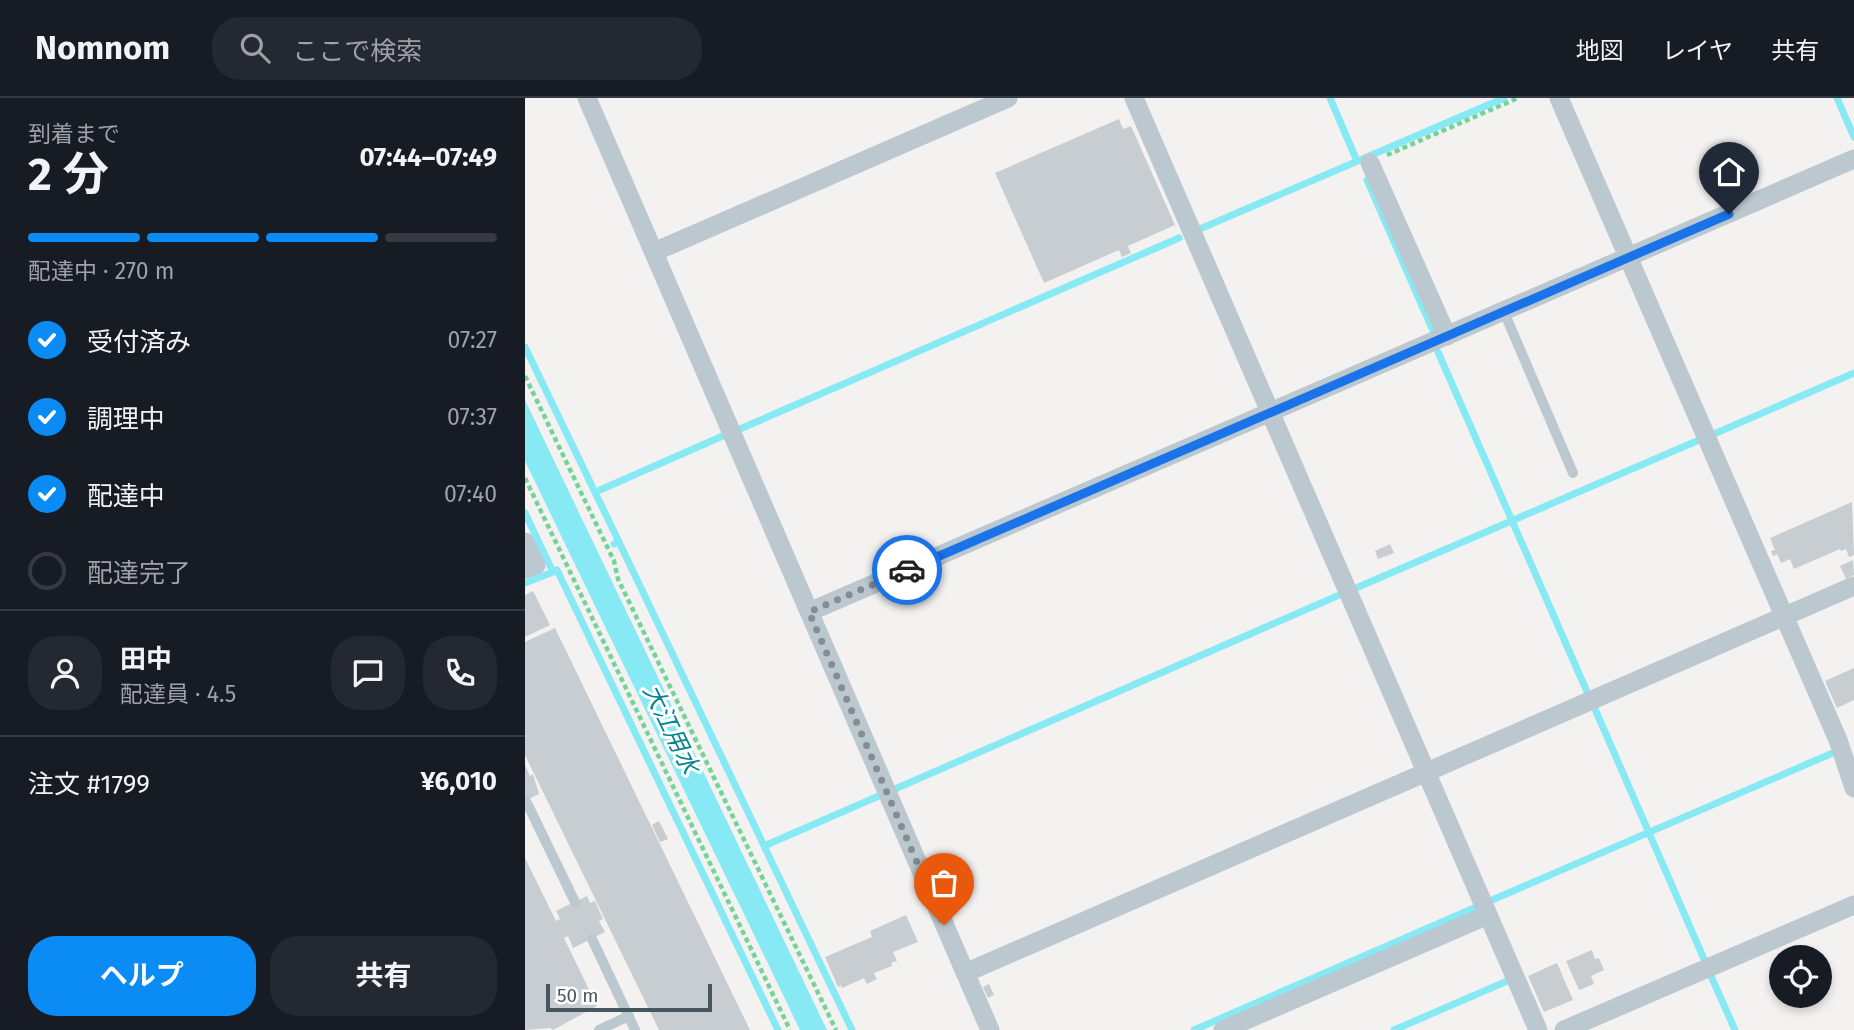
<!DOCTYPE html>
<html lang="ja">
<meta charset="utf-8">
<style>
:root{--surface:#171b24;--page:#242831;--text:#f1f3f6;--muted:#9ea1a6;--line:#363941;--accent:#0a8cf4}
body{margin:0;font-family:"Fira Sans","Noto Sans JP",sans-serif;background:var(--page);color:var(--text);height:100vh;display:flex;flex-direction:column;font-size:26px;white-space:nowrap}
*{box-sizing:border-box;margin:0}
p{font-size:23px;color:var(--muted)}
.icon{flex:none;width:38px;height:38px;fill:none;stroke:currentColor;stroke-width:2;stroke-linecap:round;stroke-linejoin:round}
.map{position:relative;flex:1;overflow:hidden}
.panel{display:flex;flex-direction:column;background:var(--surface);width:525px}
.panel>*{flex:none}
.buttons{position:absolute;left:1244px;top:847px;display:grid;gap:14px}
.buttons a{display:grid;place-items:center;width:63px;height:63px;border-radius:50%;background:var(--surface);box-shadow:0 4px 10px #0003;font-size:35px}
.scale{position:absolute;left:21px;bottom:18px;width:166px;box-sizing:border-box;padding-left:7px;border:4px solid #475760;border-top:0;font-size:19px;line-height:24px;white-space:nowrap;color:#475760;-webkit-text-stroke:5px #fff;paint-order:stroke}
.pin{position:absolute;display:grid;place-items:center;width:60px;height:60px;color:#fff;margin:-72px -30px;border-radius:50% 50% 50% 0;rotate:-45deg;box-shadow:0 0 7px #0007}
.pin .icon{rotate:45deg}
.courier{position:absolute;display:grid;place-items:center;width:70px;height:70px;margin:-35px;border:5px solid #1a73e8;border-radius:50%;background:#fff;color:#222;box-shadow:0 2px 9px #0007}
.overview em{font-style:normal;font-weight:700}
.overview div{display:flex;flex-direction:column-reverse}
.overview{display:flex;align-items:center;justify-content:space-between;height:119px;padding:0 28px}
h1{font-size:46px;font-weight:700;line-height:52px}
.bar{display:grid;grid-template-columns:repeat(4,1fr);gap:10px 7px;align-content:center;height:84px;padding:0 28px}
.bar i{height:9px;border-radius:5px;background:var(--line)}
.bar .on{background:var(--accent)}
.bar p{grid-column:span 4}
.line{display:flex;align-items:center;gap:18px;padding:0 28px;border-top:2px solid var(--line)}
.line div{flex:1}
.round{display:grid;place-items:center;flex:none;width:74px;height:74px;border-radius:28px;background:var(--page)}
ol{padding:0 28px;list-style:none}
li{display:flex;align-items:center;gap:21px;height:77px}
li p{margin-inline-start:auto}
li .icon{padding:7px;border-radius:50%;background:var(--accent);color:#fff;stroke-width:4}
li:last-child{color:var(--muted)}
li i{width:38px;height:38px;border:4px solid var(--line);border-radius:50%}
.button{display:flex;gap:14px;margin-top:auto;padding:14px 28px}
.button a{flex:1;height:80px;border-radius:28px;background:var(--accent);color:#fff;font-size:28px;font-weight:700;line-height:80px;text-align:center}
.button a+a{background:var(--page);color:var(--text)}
header{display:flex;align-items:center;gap:42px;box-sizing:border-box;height:98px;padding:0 35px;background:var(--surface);border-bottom:2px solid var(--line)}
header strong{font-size:33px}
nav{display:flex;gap:38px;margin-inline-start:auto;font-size:24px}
.search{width:490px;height:63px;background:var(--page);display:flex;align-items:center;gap:18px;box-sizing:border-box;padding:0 24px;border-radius:28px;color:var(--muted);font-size:26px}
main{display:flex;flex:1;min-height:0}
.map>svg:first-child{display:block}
.water{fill:#87e9f3}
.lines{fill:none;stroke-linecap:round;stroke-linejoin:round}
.stream{stroke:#87e9f3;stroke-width:7}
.building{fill:#c8cdd1}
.path{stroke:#72d499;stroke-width:4.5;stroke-dasharray:5 3.5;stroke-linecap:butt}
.lane{stroke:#bbc8cf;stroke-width:10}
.street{stroke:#bbc8cf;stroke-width:19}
.done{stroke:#848d93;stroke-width:7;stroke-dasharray:0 12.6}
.route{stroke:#1a73e8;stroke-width:9}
.labels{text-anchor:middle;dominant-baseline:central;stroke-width:6;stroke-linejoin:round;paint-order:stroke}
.water-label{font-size:24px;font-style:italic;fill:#058390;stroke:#fff}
</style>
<header>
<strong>Nomnom</strong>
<div class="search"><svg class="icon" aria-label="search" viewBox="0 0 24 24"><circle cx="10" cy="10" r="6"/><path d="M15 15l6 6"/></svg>ここで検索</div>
<nav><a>地図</a><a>レイヤ</a><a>共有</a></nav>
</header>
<main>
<section class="panel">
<div class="overview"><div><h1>2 分</h1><p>到着まで</p></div><em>07:44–07:49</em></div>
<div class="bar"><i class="on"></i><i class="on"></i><i class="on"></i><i></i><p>配達中 · 270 m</p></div>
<ol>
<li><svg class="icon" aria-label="check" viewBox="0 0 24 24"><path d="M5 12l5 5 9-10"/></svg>受付済み<p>07:27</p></li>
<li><svg class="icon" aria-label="check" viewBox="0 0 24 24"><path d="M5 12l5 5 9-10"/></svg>調理中<p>07:37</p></li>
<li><svg class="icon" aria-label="check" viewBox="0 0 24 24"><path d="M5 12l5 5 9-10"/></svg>配達中<p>07:40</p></li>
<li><i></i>配達完了</li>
</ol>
<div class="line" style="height:126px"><a class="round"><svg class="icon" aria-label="person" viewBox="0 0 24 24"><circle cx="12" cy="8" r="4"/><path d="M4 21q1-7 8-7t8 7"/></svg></a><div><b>田中</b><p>配達員 · 4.5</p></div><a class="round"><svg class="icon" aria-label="chat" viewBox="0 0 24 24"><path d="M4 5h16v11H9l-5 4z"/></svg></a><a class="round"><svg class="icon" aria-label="phone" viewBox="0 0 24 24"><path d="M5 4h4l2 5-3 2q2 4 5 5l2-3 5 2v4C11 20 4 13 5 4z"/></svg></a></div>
<div class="line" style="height:91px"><div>注文 #1799</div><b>¥6,010</b></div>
<div class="button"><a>ヘルプ</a><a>共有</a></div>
</section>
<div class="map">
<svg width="1329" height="932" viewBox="0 0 1329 932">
<rect width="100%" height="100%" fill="#f4f1f1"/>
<path class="water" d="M0,302L302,932H275L0,363Z"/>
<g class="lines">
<path class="stream" d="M805,0L832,63
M1312,0L1329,39
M842,82L909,235
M677,130L979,0
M0,249L94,444
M913,254L1063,596
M215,331L654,140
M1189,336L1329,275
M75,392L200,337
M0,415L28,474L31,472
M89,446L94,444L327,932
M32,472L253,932
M0,485L28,474
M831,490L1174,342
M1070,611L1179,861
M370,691L812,498
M239,748L356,697
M967,802L1310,654
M1186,878L1210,932
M669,932L949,810
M869,932L980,884"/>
</g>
<path class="building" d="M594,21L598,31L606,28L650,127L603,148L606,155L597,159L594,152L519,185L470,75Z
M1327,404L1329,457L1324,459L1321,451L1316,453L1315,451L1269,471L1265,461L1256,465L1252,456L1248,458L1246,453L1250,452L1245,440Z
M865,446L869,455L853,461L850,453Z
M1328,462L1329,477L1321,481L1315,468Z
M8,493L25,527L0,539V497Z
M30,530L225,932H134L0,657V544Z
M1329,570V602L1312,610L1300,583Z
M0,667L5,678L8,676L14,696L0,703Z
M134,723L143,741L135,744L127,727Z
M0,760L31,823L35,821L31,813L62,798L65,805L70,803L78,821L74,823L80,834L48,850L43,838L39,840L72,908L28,932L25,930L0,932Z
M381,817L393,844L368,854L372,863L366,865L367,868L349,875L352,881L342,886L339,880L317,890L316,887L313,889L300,859L347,839L345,833Z
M1067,852L1070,861L1074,860L1079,872L1066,878L1069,886L1054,892L1041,863Z
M1032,865L1048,902L1019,914L1003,878Z
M464,886L469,897L463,900L458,889Z"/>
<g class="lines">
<path class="path" d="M862,57L993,0
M0,278L89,463L93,481L311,932
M0,380L265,932"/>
<path class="lane" d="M979,214L1048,375
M1,703L50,804
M67,841L110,932
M74,932L104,918"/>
<path class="street" d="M62,0L465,932
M609,0L1013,932
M1034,0L1313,642L1329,690
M845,65L922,238
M129,154L483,0
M0,444L11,467L0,471
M284,514L1329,61
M440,875L1329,488
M698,932L963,817
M1039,932L1329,807"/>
</g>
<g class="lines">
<path class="done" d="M382,472L284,514L419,827"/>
<path class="route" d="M382,472L1204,116"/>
</g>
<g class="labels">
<g class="water-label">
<text transform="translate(146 631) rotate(64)">大江用水</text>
</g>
</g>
</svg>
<div class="buttons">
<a><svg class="icon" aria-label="locate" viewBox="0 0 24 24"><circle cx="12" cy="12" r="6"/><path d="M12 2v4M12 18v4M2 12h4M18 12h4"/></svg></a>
</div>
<div class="scale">50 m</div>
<div class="pin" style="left:419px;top:827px;background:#ea580c"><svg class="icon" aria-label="bag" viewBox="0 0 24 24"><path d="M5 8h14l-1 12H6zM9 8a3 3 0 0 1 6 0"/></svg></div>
<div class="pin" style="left:1204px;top:116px;background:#1f2937"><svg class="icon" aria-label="home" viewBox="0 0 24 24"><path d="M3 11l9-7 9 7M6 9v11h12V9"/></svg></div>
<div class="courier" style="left:382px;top:472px"><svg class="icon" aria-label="car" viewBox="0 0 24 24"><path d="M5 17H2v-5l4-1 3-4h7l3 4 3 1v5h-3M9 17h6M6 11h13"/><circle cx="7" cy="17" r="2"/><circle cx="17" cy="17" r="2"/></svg></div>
</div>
</main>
